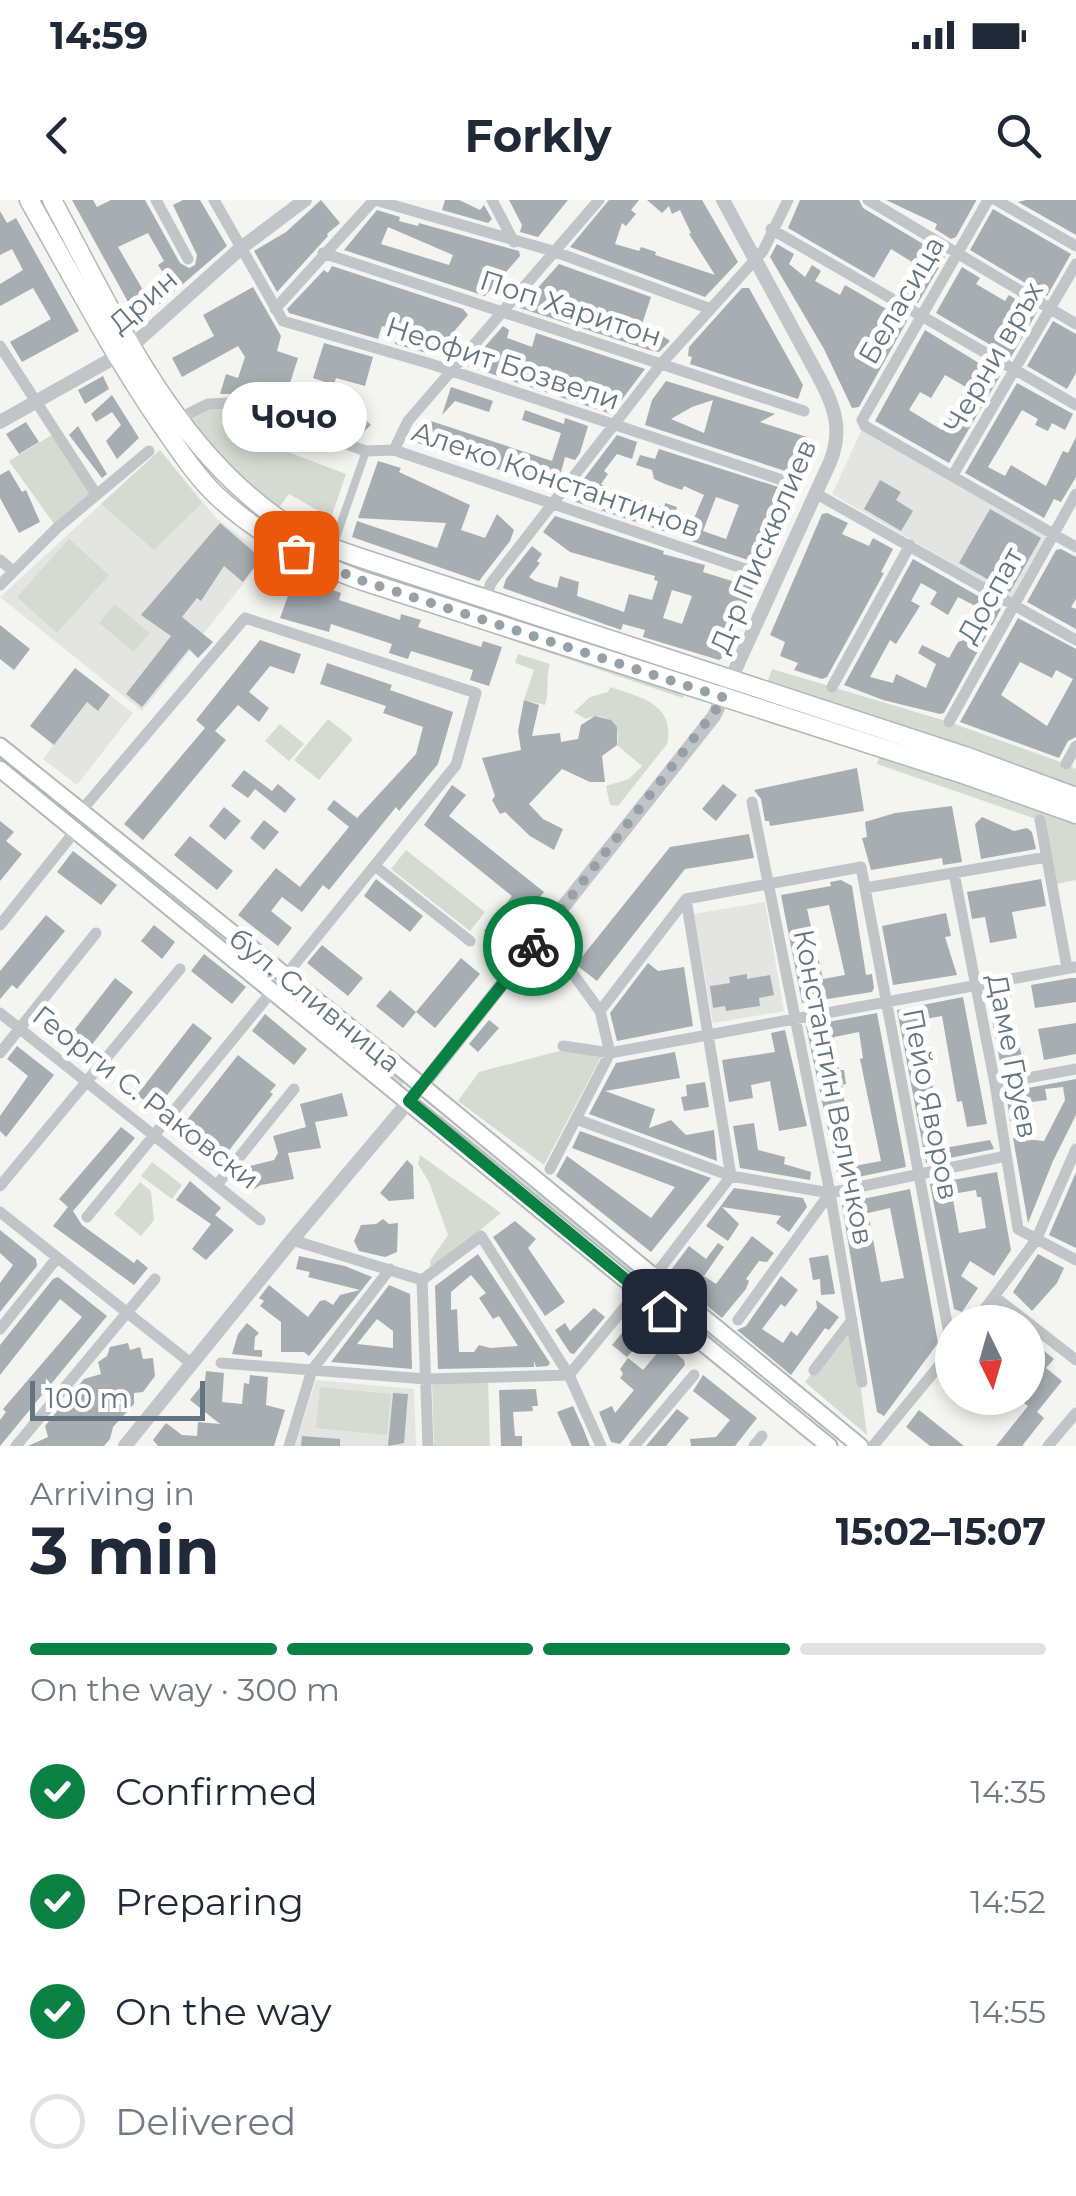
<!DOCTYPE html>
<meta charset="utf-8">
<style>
:root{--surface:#fff;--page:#f2f2f3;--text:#1f2937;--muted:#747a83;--line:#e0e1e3;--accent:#0b8043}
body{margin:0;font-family:Montserrat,sans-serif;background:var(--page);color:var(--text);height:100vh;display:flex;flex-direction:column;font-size:38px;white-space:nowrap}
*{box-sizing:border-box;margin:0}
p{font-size:32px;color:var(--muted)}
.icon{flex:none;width:55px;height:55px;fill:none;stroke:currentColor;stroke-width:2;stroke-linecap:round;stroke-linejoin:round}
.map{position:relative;height:1246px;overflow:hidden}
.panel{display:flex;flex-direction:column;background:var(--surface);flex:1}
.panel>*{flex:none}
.needle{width:65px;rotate:175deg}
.tools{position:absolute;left:935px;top:1105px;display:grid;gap:20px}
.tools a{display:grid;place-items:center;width:110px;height:110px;border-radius:50%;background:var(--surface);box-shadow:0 5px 15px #0003;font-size:50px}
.scale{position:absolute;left:30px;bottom:25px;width:175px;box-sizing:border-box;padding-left:10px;border:5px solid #637580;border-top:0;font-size:28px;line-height:35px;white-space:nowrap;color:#637580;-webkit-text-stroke:8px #fff;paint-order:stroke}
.pin{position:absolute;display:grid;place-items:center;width:85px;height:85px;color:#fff;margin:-42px;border-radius:20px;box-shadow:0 5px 15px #0006}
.courier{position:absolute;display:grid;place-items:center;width:100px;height:100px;margin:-50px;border:8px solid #0b8043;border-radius:50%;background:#fff;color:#222;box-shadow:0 2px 12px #0007}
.bubble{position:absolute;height:70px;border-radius:35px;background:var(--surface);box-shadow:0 5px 15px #0003;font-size:32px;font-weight:700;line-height:70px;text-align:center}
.head em{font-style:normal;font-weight:700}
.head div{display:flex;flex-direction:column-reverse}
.head{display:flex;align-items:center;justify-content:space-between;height:170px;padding:0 30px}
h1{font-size:65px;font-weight:700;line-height:75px}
.bar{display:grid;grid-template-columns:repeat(4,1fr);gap:15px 10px;align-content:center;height:120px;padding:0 30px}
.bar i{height:12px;border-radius:8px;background:var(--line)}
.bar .current{background:var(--accent)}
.bar p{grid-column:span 4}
ol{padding:0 30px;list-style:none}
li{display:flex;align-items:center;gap:30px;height:110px}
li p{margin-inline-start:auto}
li .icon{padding:10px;border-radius:50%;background:var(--accent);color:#fff;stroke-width:4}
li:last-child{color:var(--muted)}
li i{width:55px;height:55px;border:5px solid var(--line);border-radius:50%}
.status{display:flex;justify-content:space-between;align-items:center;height:70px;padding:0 50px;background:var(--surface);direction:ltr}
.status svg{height:28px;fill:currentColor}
header{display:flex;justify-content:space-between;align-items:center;height:130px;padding:0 30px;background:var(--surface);font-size:45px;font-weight:700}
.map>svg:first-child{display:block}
.built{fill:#e4e5e3}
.green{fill:#d5dbd1}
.building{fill:#a6aeb2;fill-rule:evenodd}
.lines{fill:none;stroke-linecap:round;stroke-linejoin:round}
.secondary-casing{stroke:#b1b7ba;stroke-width:19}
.primary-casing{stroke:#b2b7ba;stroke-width:21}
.pedestrian{stroke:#c1c5c8;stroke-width:8}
.minor{stroke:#c1c5c8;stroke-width:11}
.tertiary{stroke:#c1c5c8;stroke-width:14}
.secondary{stroke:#fff;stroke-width:15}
.primary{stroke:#fff;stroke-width:18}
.done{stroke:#96a1a7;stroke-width:10;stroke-dasharray:0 18}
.route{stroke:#0b8043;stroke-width:12}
.labels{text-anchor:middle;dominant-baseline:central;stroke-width:10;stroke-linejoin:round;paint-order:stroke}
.street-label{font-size:28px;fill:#637580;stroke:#fff}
</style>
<div class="status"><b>14:59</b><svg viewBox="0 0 49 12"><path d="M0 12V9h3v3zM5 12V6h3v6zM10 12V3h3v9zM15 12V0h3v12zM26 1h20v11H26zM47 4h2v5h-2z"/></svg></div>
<header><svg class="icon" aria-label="back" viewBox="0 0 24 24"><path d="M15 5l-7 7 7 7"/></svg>Forkly<svg class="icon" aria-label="search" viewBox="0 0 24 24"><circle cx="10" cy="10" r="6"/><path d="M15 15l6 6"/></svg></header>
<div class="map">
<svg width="1076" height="1246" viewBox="0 0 1076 1246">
<rect width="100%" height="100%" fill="#f4f4f0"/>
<path class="built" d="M862,229L1047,333L1012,398L832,294Z
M160,250L217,319L266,355L142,511L0,397Z
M110,495L133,513L77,585L43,559L87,502L98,511Z
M765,702L784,811L713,823L694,714Z
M316,1180L414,1189L416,1246H295Z"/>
<path class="green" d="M208,204L266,216L264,223L280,249L346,274L331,318L289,294L273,315L180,218Z
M55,233L96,294L57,328L9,261Z
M160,250L202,303L154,350L101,304Z
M69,339L109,375L57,433L17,397Z
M372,393L686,489L683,498Z
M115,404L150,433L134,452L99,423Z
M518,454L550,464C545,479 550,491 545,505L524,500L534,470L515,463Z
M772,469L949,522L1066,564L1076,569V589L766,486Z
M610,487C640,497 676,504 667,544L618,606L610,605L606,586L629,579L642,566L617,545C622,524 606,511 586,519L574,512L590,497L608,492Z
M328,519L353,539L319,580L294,560Z
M280,524L304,544L289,561L265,541Z
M0,547L409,876L397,891L0,570Z
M880,555L961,581L1076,624V680L1052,685L1039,620L877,564Z
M406,650L485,712L470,731L391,669Z
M559,851L601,857L544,965L458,901L479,872Z
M440,915L797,1201L796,1204L434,922Z
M420,955L501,1013L431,1070L430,1061L448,1035L429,982L418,964Z
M152,962L182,985L172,999L141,976Z
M140,982L151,991L154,1020L141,1036L114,1014Z
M852,1120L867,1235L805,1182Z
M488,1180L490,1246H434L432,1182Z
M320,1187L391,1194L387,1235L316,1228Z"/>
<path class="building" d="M72,0H93L97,7L111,0H145L180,63L189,68L195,65L197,55L173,5L183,0H200L227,46L139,122ZM148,33L164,61L158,65L169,82L147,97L118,47Z
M321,0L340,23L327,34L328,36L277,92L254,51L286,32Z
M445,0H459L480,10L484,5L492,19L488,23L442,10Z
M509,0H568L538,37L520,32L522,25Z
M609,0H639L631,10L636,14L626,26L622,23L615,44L639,51L641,47L656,52L655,55L715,75L689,34L691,33L680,10L672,14L669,6L662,13L647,0H702L738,62L705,97L570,47Z
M800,0H859L863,8L945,57L918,103L900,93L912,70L909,68L912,62L891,49L874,78L788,28Z
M886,0H976V1L956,37L951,39L935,29L937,24Z
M1026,0H1076V35L1018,2Z
M993,9L1071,54L1047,96L970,50Z
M377,10L400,17L399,21L418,26L419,23L519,51L520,56L485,96L344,50ZM388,27L453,55L449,65L381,44Z
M0,11L7,23L16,18L79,131L22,162L10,142L51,119L33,88L0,106V84L23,70L12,49L0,55Z
M777,44L794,54L789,64L805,77L812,65L821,71L815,81L840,95L845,85L907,121L859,207L852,208L824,149L770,57Z
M559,64L651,97L640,130L660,134L670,141L659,152L649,150L520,108Z
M332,66L463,109L468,115L434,155L395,144L399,131L382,126L378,139L289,113L287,109L324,70L328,73Z
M962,67L980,78L976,84L1005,101L1009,95L1037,112L1011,157L936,113Z
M253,87L281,136L277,151L298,158L286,196L332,211L348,214L354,208L371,225L357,238L232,194H220L226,174L238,178L245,157L238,146L182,177L172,158L214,136L203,115Z
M742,88H749L803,185L798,199L690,164L692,157L688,156L689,147Z
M1053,121L1076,134V173L1067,189L1027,166Z
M503,126L509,130L507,138L532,147L536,133L645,169L611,214L468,166Z
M925,130L1000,176L949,263L875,221ZM945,175L966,187L942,230L909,210L920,192L931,198Z
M324,143L373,157L365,186L336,178L334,185L313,178Z
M103,176L109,189L85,204L78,190Z
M666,181L775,214L760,222L807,237V240L816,243L802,282L791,273L645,225L652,200ZM713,200L704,233L671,219L692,207Z
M1017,183L1073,214L1065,230L1052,223L1048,231L1035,225L1038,219L1022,210L988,267L1005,276L1011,265L1046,286L1063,251L1068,253L1076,237V277L1061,302L1054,299L1044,318L965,273Z
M451,187L493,201L489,212L455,201L442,215Z
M112,195L139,238L117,259L106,241L121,225L112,212L96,222L91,214Z
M525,210L564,224L565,218L588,226L580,253L575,260L565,257L559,280L551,290L541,287L542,284L418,243L419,239L412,237L415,228L419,229L428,220L552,261L561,233L522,220Z
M26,222L39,242L19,254L6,234Z
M78,226L107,274L102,278L69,235Z
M617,235L637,242L632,259L617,254L604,271L608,274L601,284L606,288L605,292L628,300L629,296L664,308L665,303L677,307L669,333L576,302L570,297Z
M659,249L791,291L761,371L748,360L685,339L704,295L684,286L682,290L665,284L654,279L652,270L636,265L640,255L655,259ZM716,297L739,305L726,339L703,331Z
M378,261L401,268L399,272L470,305L461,330L485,338L497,314L514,330L510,341L479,381L352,337L357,321L437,348L446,323L358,318Z
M9,270L22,292L26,290L40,322L19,333L0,298V275Z
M880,280L901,292L896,300L913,311L901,331L864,309Z
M990,309L1041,338L1010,392L959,363Z
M827,313L848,323L842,334L869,346L873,338L893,349L881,372L884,373L827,477L822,479L794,470L798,463L780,456L785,442L770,435L822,314Z
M555,316L664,351L663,354L705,365L703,372L735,382L737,376L749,377L753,388L724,457L719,460L643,437L645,430L623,424L621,430L503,388L506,379L532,346L542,354L537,361L540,363L529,377L535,381L557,388L560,376L579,382L577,396L624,412L629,394L652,400L658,381L654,380L655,376L570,352L543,332ZM672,390L692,396L682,424L663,418Z
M220,323L261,358L243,382L224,366L201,401L197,398L182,417L213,442L198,458L189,449L142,507L126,494L171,436L141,415Z
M1061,349L1076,357V399L1071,407L1076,409V429L1027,402L1056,350Z
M913,359L1001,409L944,513L940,514L883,500L844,485ZM921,383L937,392L930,404L948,415L958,397L981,409L971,429L964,440L958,442L949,458L922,445L918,453L936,464L926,488L896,474L893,483L870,477L890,440L896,444L920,406L911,401Z
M293,382L320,392L322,386L341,393L339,400L400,420L401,414L421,420L418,427L481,447L483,441L502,447L489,486L470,480L473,470L411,451L408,459L389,453L392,444L331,424L329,432L280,418Z
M1018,418L1076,449V537L1068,541L1059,558L960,522ZM1020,462L1052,478L1056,470L1073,479L1047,526L1001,495Z
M0,425L30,449L14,470L0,459Z
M260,440L301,454L294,474L270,466L249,492L269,508L259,522L238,505L215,531L226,540L143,640L124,624L205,528L196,520Z
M327,463L392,485L390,490L453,512L438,564L399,611L396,607L329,690L323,685L302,712L282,697L271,711L292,728L278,746L238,715L276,668L300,687L349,627L327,609L334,600L357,618L416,554L423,527L383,513L386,506L320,484Z
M75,468L110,495L98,511L87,502L54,545L30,526Z
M524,500L539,505L532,536L560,533L561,542L578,539L581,525L595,516L611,520L617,527V545L602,556L605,582H590L562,569L529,604L543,619L563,629L554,650L530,636L505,612L500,614L492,600L495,596L482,558L521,550L518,531Z
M857,568L864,611L770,626L769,621H765L761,599L754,590Z
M244,570L272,591L278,584L296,599L285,613L255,589L248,598L231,586Z
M723,584L737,595L716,621L702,609Z
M452,585L466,595L449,616L544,692L502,745L484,731L512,696L424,625Z
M952,606L962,662L943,665L942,658L871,670L862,638L867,637L865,622L895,613Z
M224,607L241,621L225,640L209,626Z
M982,617L1014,631L1027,628L1032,632L1036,649L981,659L975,624Z
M264,620L279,632L264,650L250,638Z
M0,621L14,632L6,641L22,654L0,681Z
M749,634L754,658L685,669L597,781L579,767L577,763L670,647Z
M190,636L233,671L217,690L174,655Z
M73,651L117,685L101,705L57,672Z
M376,679L423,716L410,732L364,696Z
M1041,679L1046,706L1012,712L1017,738L990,743L985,717L972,719L967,692Z
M841,680L852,686L866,775L872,774L874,788L872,792L802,803L781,695L831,686L830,682ZM829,705L845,775L823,779L807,709Z
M946,713L951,736L945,737L957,775L893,785L882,726Z
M46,715L65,731L17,789L12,785L0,799V771Z
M154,725L175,742L162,759L141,741Z
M322,745L363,778L348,796L307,763Z
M204,754L246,787L232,804L191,771Z
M461,758L480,774L435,828L416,812Z
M648,763L658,771L684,767L693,826L617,841L610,813Z
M747,774V779L770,775L774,795L759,798L760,806L726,811L725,806L713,808L710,786L730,783L729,777Z
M115,778L133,792L83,856L65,842Z
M1071,778H1076V802L1035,808L1031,785Z
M1009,789L1013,805L1006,807L1013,844L1019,843L1023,863L1001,867L987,793Z
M390,790L416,812L403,828L376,806Z
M963,797L987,924L967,927L962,901L957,902L942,816L920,820L944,948L990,940L994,949L926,963L897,810Z
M877,813L906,967L839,981L806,826ZM859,832L863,858L860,859L881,961L854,966L842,885L846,884L844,870H839L834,837Z
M265,814L307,849L294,865L252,831Z
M489,820L499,828L478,852L469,844Z
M193,823L212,838L156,909L137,895Z
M1076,823V854L1044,860L1038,829Z
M785,830L807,926L779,931L770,881L751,885L753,898L729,902L722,860L775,852L771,833Z
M17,846L54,875L6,937L0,931V916L28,876L7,859Z
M675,852L680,878L605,891L655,909L649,928L671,920L686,935L714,930L717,961L589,914L616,863Z
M238,855L276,885L270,892L273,894L216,967L175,935Z
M1076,879V915L1053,961L1028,1023L1013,938L1044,941L1065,900L1063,887L1045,889L1047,900L1016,904L1019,920L1010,921L1006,892Z
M705,882L709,907L684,911L681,897L687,896L686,885Z
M342,893L348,916L315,922L321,948L288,953L294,979L261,985L252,990L246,967L274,960L278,953L273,936L306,927L300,904Z
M754,923L758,950L785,957L784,964L811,972L810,980L740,968L733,926Z
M121,927L135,938L73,1011L82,1025L134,1063L137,1059L148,1068L134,1085L53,1026L68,1007L59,999Z
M580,931L711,978L651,1052L556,976L567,956L651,1018L675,987L572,948Z
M407,960L413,966L414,999L389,1001L380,993Z
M997,972L1011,1050L994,1076L970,1061L961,1076L978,1088L962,1112L954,1109L930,984ZM976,990L977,997H981L986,1028L959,1033L952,994Z
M1076,972V1048L1049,1035Z
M190,981L221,1008L215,1015L234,1030L206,1060L192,1049L211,1024L176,1000Z
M734,988L803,998L807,1007L789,1032L776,1023L781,1016L722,1007L739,1024L728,1041L706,1026Z
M910,989L938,1143L884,1216L877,1212L842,1006L844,1003ZM890,1008L904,1078L881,1082L868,1013Z
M383,1019L389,1024L398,1023L397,1052L385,1057L359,1051L354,1041L361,1025L376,1024Z
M515,1021L536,1039L528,1048L565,1102L545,1116L493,1037Z
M0,1030L36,1059L37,1066L0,1112V1083L13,1065L0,1053Z
M752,1036L774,1053L767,1062L759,1061L746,1079L749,1081L746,1089L722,1118L668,1074L689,1046L706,1059L718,1043L724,1047L704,1076L716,1084Z
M478,1054L537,1143L550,1163L548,1166L536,1167L534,1161V1167L438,1169L435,1086ZM471,1075L486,1093L479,1098L493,1119L499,1116L518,1146L490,1148L479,1145L474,1152H459L457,1109L451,1110V1092Z
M1038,1054L1064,1068L1057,1083L1032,1111L1013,1092Z
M828,1055L835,1094L821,1095L820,1079L813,1080L809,1058Z
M299,1056L345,1066L372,1077L309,1156L304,1152H281V1122L260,1106L264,1101L259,1098L269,1085L308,1117L320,1101L325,1100L333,1105L340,1095L360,1090L308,1077L310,1072L296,1069Z
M781,1076L798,1090L785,1107L781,1104L762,1129L783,1143L791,1131L797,1136L817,1108L816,1100L839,1117L829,1130L825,1128L791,1175L737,1130L746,1126Z
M58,1077L107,1116L0,1246V1220L6,1212L3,1209L82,1117L60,1099L0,1175V1145L53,1079Z
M389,1085L410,1094L412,1169L331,1162ZM377,1119L393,1131V1148L357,1144Z
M594,1108L605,1117L574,1154L570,1153L555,1130L565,1123L570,1131Z
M631,1122H638L684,1160L685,1165L620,1244L611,1242L599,1212L612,1206L615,1213L634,1190L620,1178L623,1174L620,1169L628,1158L643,1170L659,1151L643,1139L627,1157L612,1145Z
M247,1123L259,1133L255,1137L254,1150H262V1157L232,1154L238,1134Z
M1028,1138L1054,1159L1046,1168L1062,1181L1037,1212L1044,1218L1022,1246H996L1028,1206L1017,1198H1028V1191L1040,1176L1028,1166Z
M128,1143L130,1150L140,1147L143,1159L153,1158L155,1176L143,1192L134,1193V1204L113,1227L110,1239L104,1246H28L48,1237L45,1226L58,1210L75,1206L72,1194L84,1179L101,1174L98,1162L107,1156L110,1147Z
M206,1171L224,1173L222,1202L242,1204L244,1183L249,1184L250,1175L268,1177L266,1205L285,1210L274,1246H158L153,1240L166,1223L182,1235L197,1236L198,1222L220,1224L190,1200L205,1181Z
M703,1175L757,1218L735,1246H691L690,1239L716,1237L730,1220L693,1191Z
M536,1189L538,1206H532L533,1211L513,1212L515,1236H522V1246H501L499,1190Z
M393,1193L408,1194L404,1243L388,1246Z
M573,1206L583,1228L590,1246H572L557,1212Z
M677,1209L689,1218L666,1246H646Z
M919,1210L964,1246H930L906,1227Z
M302,1236L340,1239V1246H301Z"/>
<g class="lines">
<g class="secondary-casing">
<path id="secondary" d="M0,546L393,862L860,1246
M0,569L829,1246"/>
</g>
<g class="primary-casing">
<path id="primary" d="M29,0C72,75 112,153 161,224C178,248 195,275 217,296C259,335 306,360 360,380L966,575L1076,614
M52,0C116,118 176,256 294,329C316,343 340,351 364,359L965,556L1076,597"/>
</g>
<path class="pedestrian" d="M333,346L366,251"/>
<path class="minor" d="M156,0L188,59
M214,0L283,121L431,164L788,282
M375,0L553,51L708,108
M492,0L514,42
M868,0L1076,124
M988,0L862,220L865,226L1076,347
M996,0L1076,46
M771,29L1076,205
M323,53L804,211
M275,109L374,0
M0,146L96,294
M180,218L208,204L229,203L366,251L394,250L745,369
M394,250L408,221L599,0
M953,275L1076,64
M815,293L1076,440
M0,360L12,370
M0,385L57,328L149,251
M485,399L491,383L661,164L763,51L788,0
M832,487L910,345
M949,522L1076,294
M1066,564L1076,546
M752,602L830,993L862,1182
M81,611L245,418L476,493L456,565L286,775
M1040,620L1067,768
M375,666L470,741
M954,673L995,884L1018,1029L1076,1060
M865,688L1047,657
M0,725L76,630
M543,733L600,811L610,853L550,969
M600,811L686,699L861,667L952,1150
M0,813L260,1020
M563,846L610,853L1076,767
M0,853L96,733
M995,884L1076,869
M576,919L731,976L830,993L1006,956
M217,985L294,889
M0,986L180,769
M0,1012L192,1164
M87,1017L273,790
M292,1040L422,1080
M653,1078L731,976L686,699
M422,1080L481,1036L569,1175L601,1246
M422,1080L428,1246
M995,1097L1076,1160
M738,1120L830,993
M975,1122L1036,1040L1076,949
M0,1129L57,1058
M221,1163L426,1179L569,1175
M814,1170L852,1120
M569,1175L639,1090
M16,1246L155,1079
M289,1246L312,1170L390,1069
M634,1246L694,1175
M754,1246L762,1236
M873,1246L952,1150
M1048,1246L1076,1213"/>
<path class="tertiary" d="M0,222L126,151L241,48L305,0
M125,1246L292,1040L421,887L714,516L830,262C842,233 836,210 822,183L723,0"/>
<use href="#secondary" class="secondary"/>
<use href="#primary" class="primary"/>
</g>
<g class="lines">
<path class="done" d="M296,353L360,380L725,498L533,746"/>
<path class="route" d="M533,746L409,901L664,1111"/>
</g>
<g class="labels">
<g class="street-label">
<text transform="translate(901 100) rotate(-60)">Беласица</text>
<text transform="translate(143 101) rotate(-41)">Дрин</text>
<text transform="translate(571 108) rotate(18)">Поп Харитон</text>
<text transform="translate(993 157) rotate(-60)">Черни връх</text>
<text transform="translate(503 163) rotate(18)">Неофит Бозвели</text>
<text transform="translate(556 279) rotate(19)">Алеко Константинов</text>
<text transform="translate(763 346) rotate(-67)">Д-р Пискюлиев</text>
<text transform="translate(990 395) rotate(-61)">Доспат</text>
<text transform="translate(315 800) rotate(39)">бул. Сливница</text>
<text transform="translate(1013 856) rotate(79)">Даме Груев</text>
<text transform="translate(834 887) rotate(79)">Константин Величков</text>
<text transform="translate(146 897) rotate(38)">Георги С. Раковски</text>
<text transform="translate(931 904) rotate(79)">Пейо Яворов</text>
</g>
</g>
</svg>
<div class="tools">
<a><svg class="needle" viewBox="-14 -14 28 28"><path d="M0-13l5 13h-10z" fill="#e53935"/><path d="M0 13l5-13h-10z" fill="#747a83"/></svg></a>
</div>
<div class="scale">100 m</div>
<div class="pin" style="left:296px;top:353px;background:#ea580c"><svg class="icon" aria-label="bag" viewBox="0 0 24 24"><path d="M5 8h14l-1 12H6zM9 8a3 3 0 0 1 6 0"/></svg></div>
<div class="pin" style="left:664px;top:1111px;background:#1f2937"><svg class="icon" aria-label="home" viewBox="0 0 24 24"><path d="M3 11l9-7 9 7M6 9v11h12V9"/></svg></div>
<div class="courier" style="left:533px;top:746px"><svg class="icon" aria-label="bike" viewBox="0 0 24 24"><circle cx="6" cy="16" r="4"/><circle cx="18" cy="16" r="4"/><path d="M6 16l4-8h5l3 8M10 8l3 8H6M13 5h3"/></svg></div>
<div class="bubble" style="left:222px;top:182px;width:145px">Чочо</div>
</div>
<section class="panel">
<div class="head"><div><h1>3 min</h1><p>Arriving in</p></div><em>15:02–15:07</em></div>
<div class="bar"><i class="current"></i><i class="current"></i><i class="current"></i><i></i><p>On the way · 300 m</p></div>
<ol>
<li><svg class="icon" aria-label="check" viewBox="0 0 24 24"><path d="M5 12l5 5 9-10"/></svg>Confirmed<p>14:35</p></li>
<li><svg class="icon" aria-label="check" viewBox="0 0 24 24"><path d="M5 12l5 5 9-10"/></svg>Preparing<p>14:52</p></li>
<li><svg class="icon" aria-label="check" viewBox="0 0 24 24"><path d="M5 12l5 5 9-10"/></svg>On the way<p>14:55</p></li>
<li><i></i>Delivered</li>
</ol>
</section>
